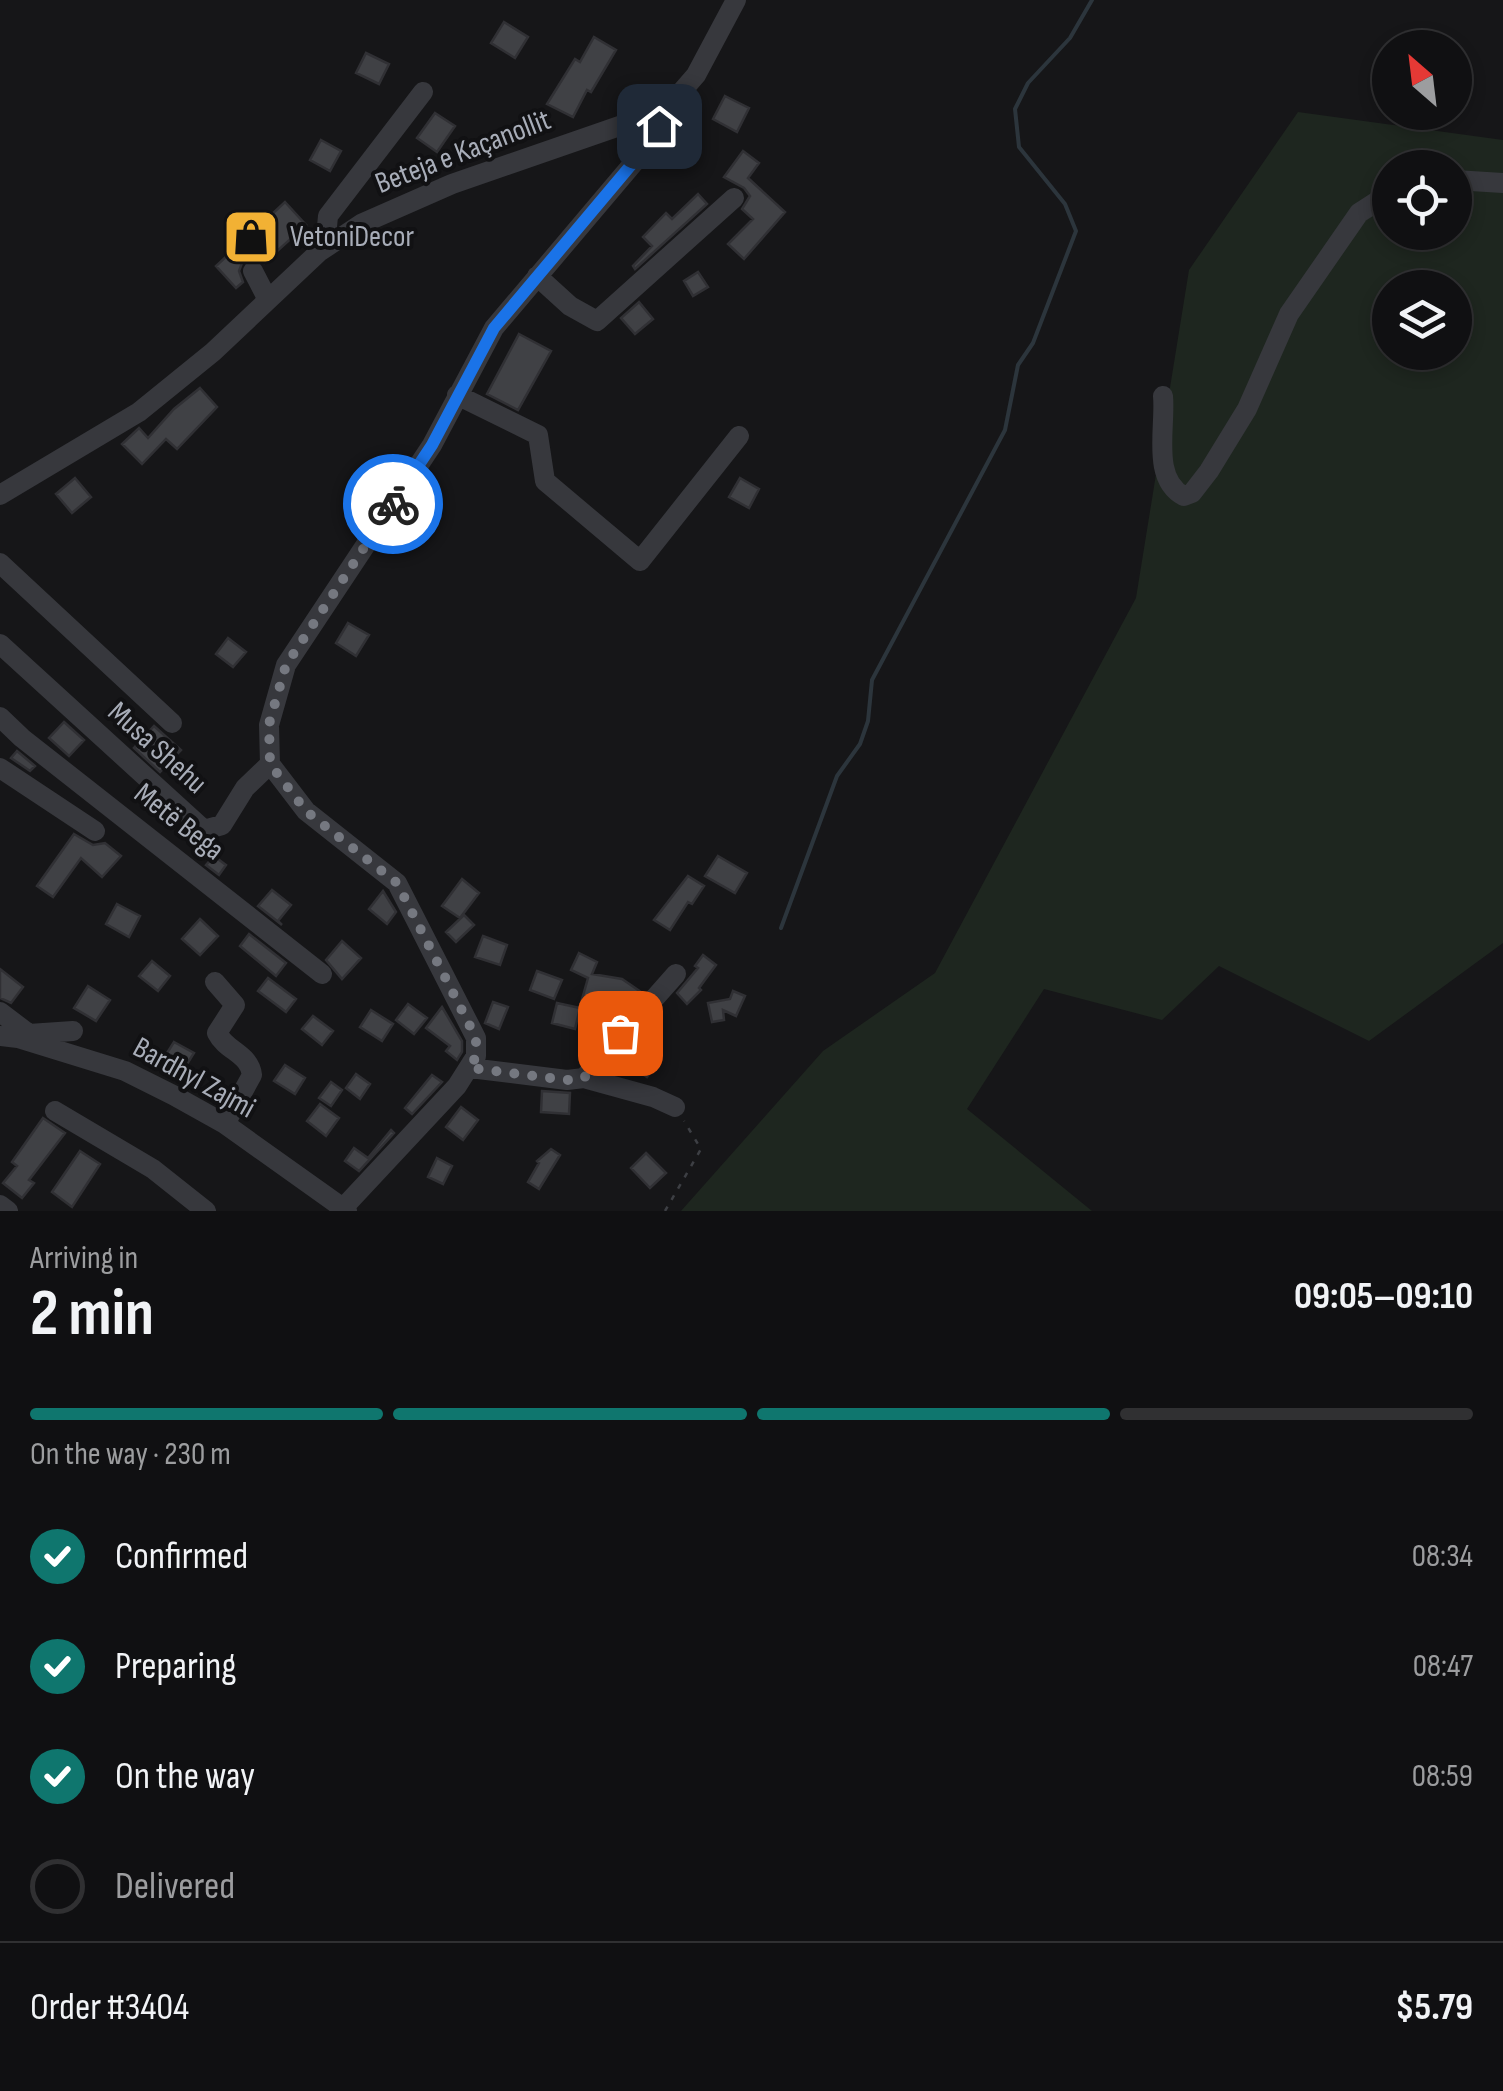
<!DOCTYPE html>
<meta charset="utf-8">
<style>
:root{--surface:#101012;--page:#19191b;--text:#f1f3f6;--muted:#9c9d9f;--line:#303032;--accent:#0f766e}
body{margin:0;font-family:"Sofia Sans Condensed",sans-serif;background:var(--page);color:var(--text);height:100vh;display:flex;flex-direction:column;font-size:38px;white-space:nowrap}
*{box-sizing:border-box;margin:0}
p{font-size:32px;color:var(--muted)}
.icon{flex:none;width:55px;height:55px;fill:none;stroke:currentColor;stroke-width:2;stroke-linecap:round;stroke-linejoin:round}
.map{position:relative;height:1211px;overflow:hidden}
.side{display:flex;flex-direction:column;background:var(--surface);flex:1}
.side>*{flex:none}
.needle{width:65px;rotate:332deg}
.tools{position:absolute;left:1372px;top:30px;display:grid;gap:20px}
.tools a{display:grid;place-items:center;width:100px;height:100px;border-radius:50%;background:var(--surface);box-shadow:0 5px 15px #0003,0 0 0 2px var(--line);font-size:50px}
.pin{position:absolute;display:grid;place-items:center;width:85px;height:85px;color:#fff;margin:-42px;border-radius:20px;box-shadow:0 5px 15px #0006}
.courier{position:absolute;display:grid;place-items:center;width:100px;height:100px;margin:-50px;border:8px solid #1a73e8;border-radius:50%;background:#fff;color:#222;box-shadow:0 2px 12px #0007}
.headline em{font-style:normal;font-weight:700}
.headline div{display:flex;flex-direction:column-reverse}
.headline{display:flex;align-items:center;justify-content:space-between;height:170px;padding:0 30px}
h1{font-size:65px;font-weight:700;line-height:75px}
.bar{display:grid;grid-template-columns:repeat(4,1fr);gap:15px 10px;align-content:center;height:120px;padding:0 30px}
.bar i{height:12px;border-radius:8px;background:var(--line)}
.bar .on{background:var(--accent)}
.bar p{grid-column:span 4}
.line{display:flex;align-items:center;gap:25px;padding:0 30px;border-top:2px solid var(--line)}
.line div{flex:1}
ol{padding:0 30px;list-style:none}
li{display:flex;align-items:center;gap:30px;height:110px}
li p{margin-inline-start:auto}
li .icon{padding:10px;border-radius:50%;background:var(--accent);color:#fff;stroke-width:4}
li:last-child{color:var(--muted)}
li i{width:55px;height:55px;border:5px solid var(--line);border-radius:50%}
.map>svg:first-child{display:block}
.green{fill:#1e261f;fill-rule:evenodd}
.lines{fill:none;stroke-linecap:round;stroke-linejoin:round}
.stream{stroke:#2c353c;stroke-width:4}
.building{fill:#404145;stroke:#303034;stroke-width:2.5}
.path{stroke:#3d3f44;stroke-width:2.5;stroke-dasharray:5 8;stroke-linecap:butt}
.minor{stroke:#37383d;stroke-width:20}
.done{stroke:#757880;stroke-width:10;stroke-dasharray:0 18}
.route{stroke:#1a73e8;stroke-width:12}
.labels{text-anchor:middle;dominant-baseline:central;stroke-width:8;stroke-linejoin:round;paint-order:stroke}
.street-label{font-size:30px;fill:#a8adb8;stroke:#111113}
.poi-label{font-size:30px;fill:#a8adb8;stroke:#111113;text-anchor:start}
</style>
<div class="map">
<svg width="1503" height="1211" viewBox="0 0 1503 1211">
<rect width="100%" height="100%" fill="#161618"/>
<path class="green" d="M1298,112L1503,140V943L1369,1041L1219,966L1162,1020L1044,989L967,1109L1092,1211H681L823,1051L935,973L1136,598L1189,270ZM1390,168H1455V232H1390ZM1390,288H1455V352H1390Z"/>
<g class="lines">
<path class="stream" d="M781,928L837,776L860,744L868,721L872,680L1005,430L1018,365L1033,343L1076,231L1065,204L1019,147L1015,109L1028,83L1070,38L1092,0"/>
</g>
<path class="building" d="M504,22L528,37L515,58L491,43Z
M594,37L616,50L591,92L587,90L573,117L547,104L575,59L580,62Z
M366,53L389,64L379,84L356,73Z
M725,96L749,108L737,132L713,119Z
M435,113L455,126L437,152L417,138Z
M321,140L341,151L330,171L310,160Z
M743,151L759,163L748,178L785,212L744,259L728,244L753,219L742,209L750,196L744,188L724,177Z
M698,194L707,204L635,269L633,266L652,246L643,237L666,213L672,219Z
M285,202L306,225L264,263L253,257L242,263L239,271L243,282L236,288L216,266Z
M698,272L708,287L693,296L684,281Z
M639,302L653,319L635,334L621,318Z
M519,334L551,351L518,410L487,394Z
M200,388L217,407L177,449L166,439L142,464L122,444L139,428L148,438L174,409Z
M75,478L91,497L72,513L56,494Z
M740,478L759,489L749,508L729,497Z
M348,623L369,635L356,656L336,643Z
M228,638L246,652L233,667L216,654Z
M64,722L84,740L69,756L49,738Z
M154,726L181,750L160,772L134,748Z
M17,751L35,766L30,771L11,758Z
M74,834L93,845L105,843L121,856L102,877L81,858L53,897L37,886Z
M214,856L226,865L219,875L206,865Z
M718,856L747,873L735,893L705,876Z
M688,876L704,886L692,904L688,902L670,930L654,920Z
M462,879L479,893L460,918L442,906Z
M272,890L291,905L278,921L282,925L258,906Z
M383,891L396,912L387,924L369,909Z
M117,904L140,916L129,937L106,924Z
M464,915L474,925L456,942L446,932Z
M200,919L218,936L200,955L182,939Z
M249,934L286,963L276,976L240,946Z
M483,936L507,945L500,965L475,957Z
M342,941L361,958L342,979L326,960Z
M579,953L597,962L592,974L622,979L641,992L628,1007L607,993L603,1009L581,1003L588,978L571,970Z
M703,955L716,965L699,988L701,990L687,1004L677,993L698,968L695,966Z
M152,961L170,976L158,991L139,976Z
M0,969L23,987L11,1003L0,998Z
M537,971L562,980L554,999L530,990Z
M268,978L296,999L286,1012L258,991Z
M88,986L110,1000L96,1021L74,1008Z
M733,991L745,996L736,1016L723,1010L724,1020L712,1022L708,1003L730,999Z
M493,1002L508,1007L499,1029L485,1023Z
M557,1003L580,1008L575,1029L552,1023Z
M408,1004L427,1018L414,1034L396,1020Z
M442,1007L462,1041V1052L457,1060L446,1051L450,1046L426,1028Z
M371,1010L393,1024L382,1041L360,1027Z
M313,1016L333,1031L322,1045L302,1029Z
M174,1042L194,1053L187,1064L167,1053Z
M633,1043L658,1062L647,1077L620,1058Z
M285,1065L305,1078L295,1094L274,1081Z
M356,1074L370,1084L360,1099L346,1088Z
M432,1075L442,1082L412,1114L405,1108Z
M331,1082L342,1090L331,1106L319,1098Z
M542,1091L570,1093L569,1114L541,1112Z
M320,1104L339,1118L326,1136L307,1121Z
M461,1107L478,1120L463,1140L446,1127Z
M43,1118L65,1133L29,1180L34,1183L22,1198L3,1183L17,1166L12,1162Z
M391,1130L394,1133L359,1171L345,1161L354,1148L368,1158Z
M551,1149L560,1155L539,1189L528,1182L539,1163L537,1161Z
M80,1151L100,1164L72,1207L52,1192Z
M646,1153L666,1173L650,1188L631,1168Z
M437,1158L452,1166L443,1184L428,1177Z"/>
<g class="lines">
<path class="path" d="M665,1211L701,1149L684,1121"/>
<path class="minor" d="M1455,180L1503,183
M325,248L328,216L423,92
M253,271L268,300
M537,276L570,306L597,321L734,198
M457,395L538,435L545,481L640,561L739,436
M1163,396C1166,427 1151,479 1184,496L1192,493L1209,471L1247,409L1289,314L1359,213L1390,193
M0,495L139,412L213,352L319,252L361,224L452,184L631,122L676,98L696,75L736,0
M0,563L172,723
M0,644L204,830L222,825L245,788L270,764
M0,717L22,738L322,974
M0,768L95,831
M215,982L235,1005L217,1033C226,1051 250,1054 252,1075L225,1124
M0,1012L29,1034L73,1031
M0,1036L18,1038L125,1071L173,1095L225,1124L347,1211
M470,1068L567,1080L584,1078L676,974
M584,1078L653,1097L675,1107
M55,1111L153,1169L206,1211
M0,1205L8,1211
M343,1208L457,1086L476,1056V1038L397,883L306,811L270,764L269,725L286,665L432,445L494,328L642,153L676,98"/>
</g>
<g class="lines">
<path class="done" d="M393,504L286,665L269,724L270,764L306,811L397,883L476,1038V1056L470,1068L567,1080L584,1078L620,1033"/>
<path class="route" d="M393,504L432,445L494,328L642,152L659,126"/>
</g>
<defs>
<g id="shop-square" transform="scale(2.875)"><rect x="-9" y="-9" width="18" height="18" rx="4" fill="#f2b134" stroke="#111113"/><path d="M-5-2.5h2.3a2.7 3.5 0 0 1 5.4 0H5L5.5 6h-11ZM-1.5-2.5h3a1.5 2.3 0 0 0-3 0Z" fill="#111"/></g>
</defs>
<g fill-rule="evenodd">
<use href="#shop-square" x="251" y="237"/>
</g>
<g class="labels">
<g class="street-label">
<text transform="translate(463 152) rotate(-21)">Beteja e Kaçanollit</text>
<text transform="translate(157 748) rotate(42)">Musa Shehu</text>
<text transform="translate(179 822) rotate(38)">Metë Bega</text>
<text transform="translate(194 1078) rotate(29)">Bardhyl Zajmi</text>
</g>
<g class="poi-label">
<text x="290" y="237">VetoniDecor</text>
</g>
</g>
</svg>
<div class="tools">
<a><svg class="needle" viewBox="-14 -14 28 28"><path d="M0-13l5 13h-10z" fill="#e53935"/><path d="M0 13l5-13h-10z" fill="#9c9d9f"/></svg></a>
<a><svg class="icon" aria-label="locate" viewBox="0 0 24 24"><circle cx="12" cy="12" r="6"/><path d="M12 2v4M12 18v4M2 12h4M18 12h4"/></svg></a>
<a><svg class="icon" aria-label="layers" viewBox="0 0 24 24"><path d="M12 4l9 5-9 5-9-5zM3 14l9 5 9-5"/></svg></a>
</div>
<div class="pin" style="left:620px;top:1033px;background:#ea580c"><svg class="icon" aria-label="bag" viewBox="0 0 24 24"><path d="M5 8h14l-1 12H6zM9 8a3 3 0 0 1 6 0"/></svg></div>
<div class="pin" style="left:659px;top:126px;background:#1f2937"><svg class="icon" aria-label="home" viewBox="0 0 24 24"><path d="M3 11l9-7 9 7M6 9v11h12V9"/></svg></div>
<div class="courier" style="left:393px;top:504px"><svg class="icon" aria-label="bike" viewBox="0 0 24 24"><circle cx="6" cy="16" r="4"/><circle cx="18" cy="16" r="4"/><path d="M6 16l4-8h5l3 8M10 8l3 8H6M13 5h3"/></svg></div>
</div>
<section class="side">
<div class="headline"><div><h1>2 min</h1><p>Arriving in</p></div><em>09:05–09:10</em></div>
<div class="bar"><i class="on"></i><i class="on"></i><i class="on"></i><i></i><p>On the way · 230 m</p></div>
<ol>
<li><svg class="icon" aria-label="check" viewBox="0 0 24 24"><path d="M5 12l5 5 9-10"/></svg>Confirmed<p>08:34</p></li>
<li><svg class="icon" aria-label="check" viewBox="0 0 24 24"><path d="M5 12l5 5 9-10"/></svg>Preparing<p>08:47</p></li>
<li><svg class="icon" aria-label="check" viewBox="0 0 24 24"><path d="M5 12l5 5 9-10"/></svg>On the way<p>08:59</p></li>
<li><i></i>Delivered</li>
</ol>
<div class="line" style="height:130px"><div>Order #3404</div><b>$5.79</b></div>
</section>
